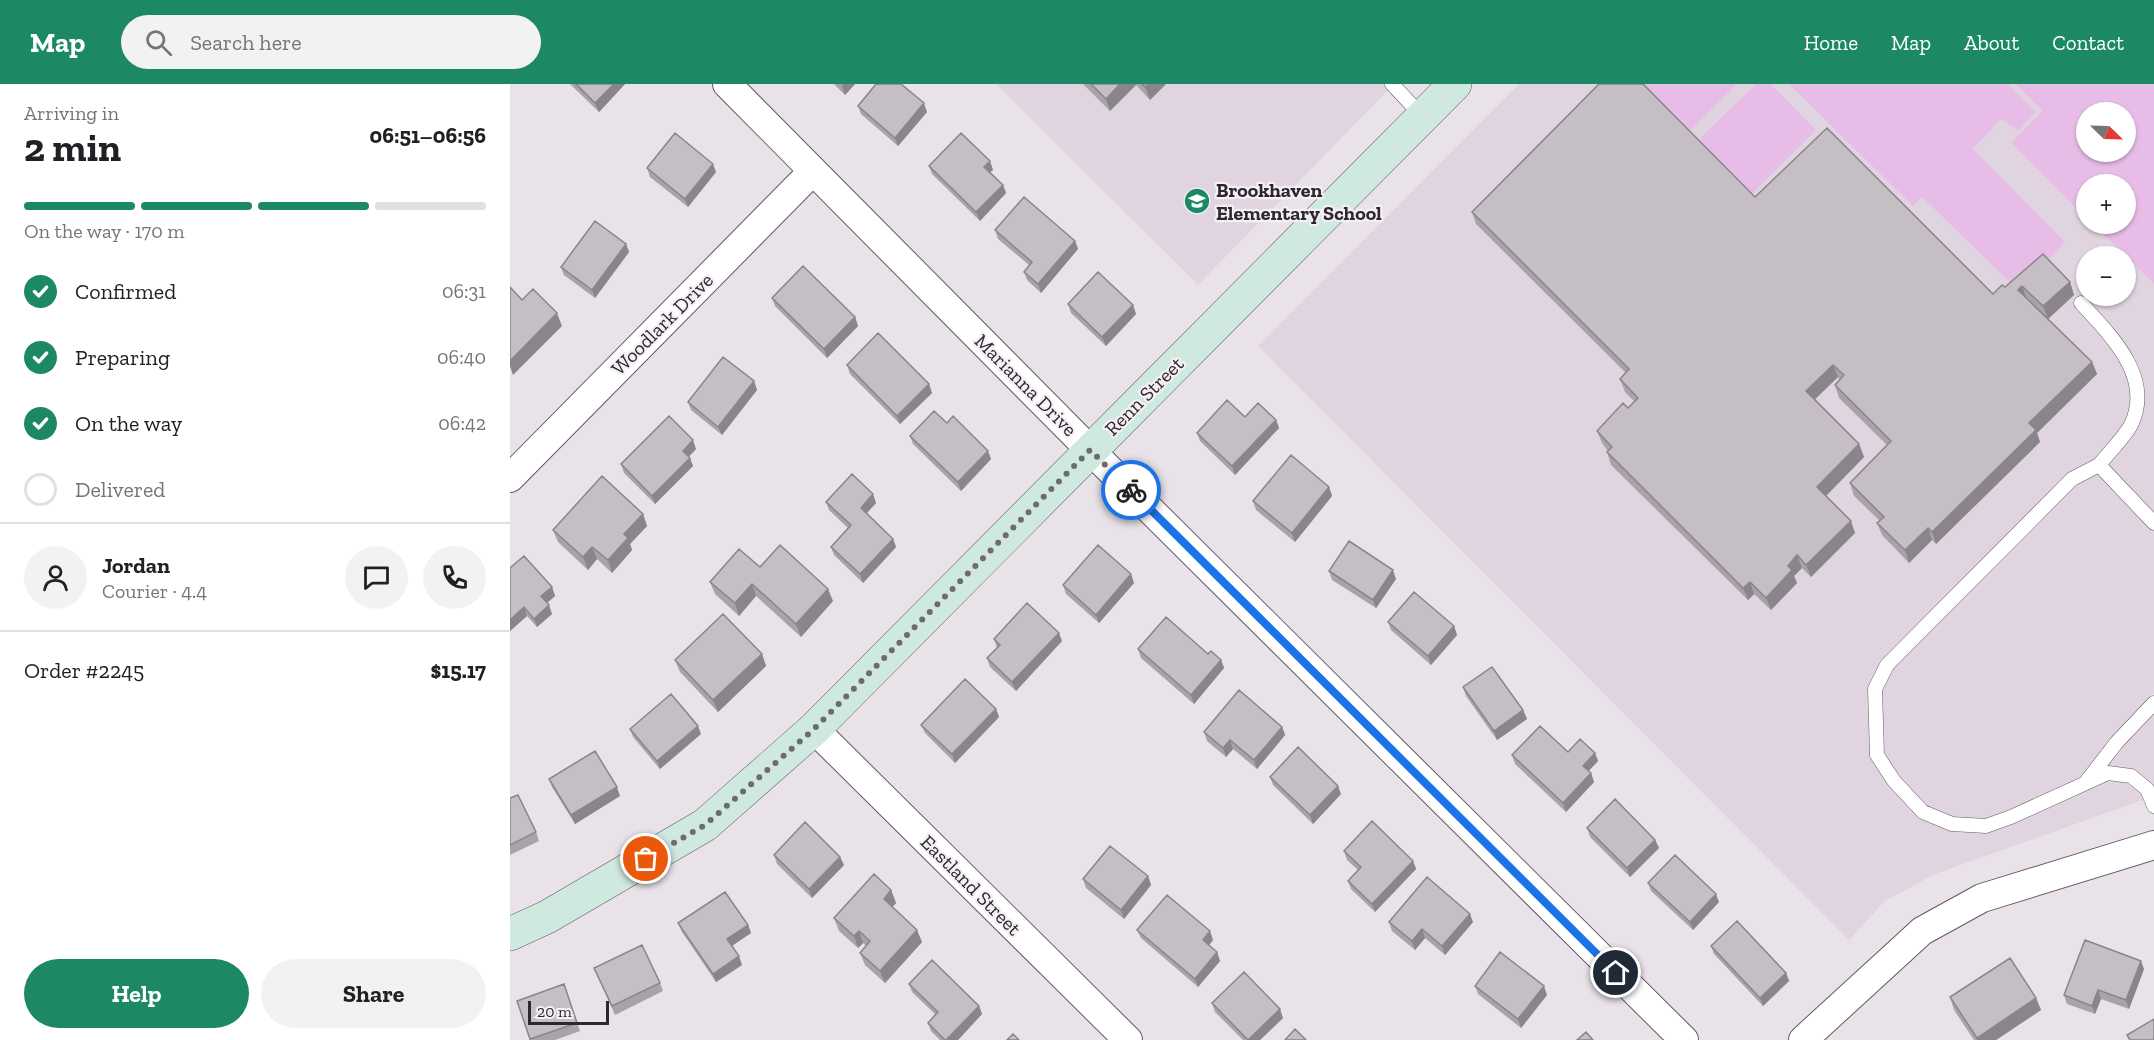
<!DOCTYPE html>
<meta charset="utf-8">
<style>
:root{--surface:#fff;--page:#f2f2f2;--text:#202124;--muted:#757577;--line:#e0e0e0;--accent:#1d8866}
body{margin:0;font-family:"Zilla Slab",serif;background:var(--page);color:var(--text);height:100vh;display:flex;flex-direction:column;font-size:22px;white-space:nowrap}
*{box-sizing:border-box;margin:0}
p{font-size:20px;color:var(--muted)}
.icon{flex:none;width:33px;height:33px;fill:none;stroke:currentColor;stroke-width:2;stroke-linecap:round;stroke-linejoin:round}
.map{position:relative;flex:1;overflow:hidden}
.sheet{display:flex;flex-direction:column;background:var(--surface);width:510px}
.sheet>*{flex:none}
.needle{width:39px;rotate:113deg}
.tools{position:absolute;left:1566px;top:18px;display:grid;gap:12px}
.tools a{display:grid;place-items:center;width:60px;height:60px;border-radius:50%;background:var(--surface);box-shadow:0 2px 4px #0004;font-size:30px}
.scale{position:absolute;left:18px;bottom:15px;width:81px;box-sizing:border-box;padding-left:6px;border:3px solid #2b292b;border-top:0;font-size:16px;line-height:21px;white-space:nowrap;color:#2b292b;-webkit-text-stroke:4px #f7eff7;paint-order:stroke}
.pin{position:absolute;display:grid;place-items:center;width:51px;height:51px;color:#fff;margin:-26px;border:3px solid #fff;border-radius:50%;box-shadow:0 2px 6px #0007}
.courier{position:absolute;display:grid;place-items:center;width:60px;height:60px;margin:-30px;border:4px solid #1a73e8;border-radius:50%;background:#fff;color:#222;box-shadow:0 2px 8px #0007}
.head em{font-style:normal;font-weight:700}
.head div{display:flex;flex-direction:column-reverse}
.head{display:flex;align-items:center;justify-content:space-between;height:102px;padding:0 24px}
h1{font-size:39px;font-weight:700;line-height:45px}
.bar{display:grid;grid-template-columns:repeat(4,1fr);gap:9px 6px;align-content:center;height:72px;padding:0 24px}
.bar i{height:8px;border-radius:4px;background:var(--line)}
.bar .selected{background:var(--accent)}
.bar p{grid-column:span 4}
.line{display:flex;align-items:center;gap:15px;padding:0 24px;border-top:2px solid var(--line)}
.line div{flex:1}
.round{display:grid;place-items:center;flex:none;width:63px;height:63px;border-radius:32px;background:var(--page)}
ol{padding:0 24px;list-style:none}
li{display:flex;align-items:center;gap:18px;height:66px}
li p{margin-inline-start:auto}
li .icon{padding:6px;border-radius:50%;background:var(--accent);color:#fff;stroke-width:4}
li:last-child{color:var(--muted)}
li i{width:33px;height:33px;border:3px solid var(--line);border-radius:50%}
.cta{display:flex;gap:12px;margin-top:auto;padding:12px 24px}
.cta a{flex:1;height:69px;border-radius:36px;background:var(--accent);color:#fff;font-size:24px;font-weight:700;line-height:69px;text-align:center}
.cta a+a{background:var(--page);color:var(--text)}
header{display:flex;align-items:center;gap:36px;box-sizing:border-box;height:84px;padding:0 30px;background:var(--accent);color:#fff}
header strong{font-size:28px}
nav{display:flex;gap:33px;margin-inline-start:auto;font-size:21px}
.search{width:420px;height:54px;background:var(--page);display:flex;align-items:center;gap:15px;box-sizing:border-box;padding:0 21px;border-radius:33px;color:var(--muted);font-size:22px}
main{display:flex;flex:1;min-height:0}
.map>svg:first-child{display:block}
.built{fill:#e1d4e1;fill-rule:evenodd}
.green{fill:#e7bde7;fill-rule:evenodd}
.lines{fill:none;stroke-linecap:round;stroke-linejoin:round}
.lane-casing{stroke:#615b61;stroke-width:15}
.street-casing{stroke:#615b61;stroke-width:30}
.secondary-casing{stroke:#615b61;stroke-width:34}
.lane{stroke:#fff;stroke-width:14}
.street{stroke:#fff;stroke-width:28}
.secondary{stroke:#cfe9df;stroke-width:33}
.wall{fill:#a9a3a9}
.shaded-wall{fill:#8a858a}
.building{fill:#c5bec5;stroke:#8a858a;stroke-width:1.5}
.done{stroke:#6e6a6e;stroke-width:6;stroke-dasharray:0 10.8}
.route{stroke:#1a73e8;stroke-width:8}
.labels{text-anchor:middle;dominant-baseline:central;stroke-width:4.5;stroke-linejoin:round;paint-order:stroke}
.poi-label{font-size:20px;font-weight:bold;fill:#2b292b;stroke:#f7eff7;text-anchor:start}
.street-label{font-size:20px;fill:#2b292b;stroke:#f7eff7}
</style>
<header>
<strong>Map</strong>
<div class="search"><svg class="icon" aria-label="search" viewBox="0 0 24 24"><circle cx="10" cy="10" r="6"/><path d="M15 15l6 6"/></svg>Search here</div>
<nav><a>Home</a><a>Map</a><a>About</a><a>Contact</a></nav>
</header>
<main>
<section class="sheet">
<div class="head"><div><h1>2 min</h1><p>Arriving in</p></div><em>06:51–06:56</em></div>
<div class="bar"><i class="selected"></i><i class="selected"></i><i class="selected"></i><i></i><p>On the way · 170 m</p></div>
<ol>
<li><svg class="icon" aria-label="check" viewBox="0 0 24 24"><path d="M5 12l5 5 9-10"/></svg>Confirmed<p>06:31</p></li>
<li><svg class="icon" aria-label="check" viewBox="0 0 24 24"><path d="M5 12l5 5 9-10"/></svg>Preparing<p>06:40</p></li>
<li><svg class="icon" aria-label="check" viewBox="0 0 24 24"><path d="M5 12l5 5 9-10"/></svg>On the way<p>06:42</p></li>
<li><i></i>Delivered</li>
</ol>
<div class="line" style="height:108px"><a class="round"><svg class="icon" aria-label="person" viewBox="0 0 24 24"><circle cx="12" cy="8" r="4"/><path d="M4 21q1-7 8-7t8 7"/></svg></a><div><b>Jordan</b><p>Courier · 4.4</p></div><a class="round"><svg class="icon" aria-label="chat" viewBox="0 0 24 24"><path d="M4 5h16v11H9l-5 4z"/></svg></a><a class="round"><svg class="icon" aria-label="phone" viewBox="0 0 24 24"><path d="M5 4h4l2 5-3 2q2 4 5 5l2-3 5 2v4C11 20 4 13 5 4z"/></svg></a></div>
<div class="line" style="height:78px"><div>Order #2245</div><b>$15.17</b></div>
<div class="cta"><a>Help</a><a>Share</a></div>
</section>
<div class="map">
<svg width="1644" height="956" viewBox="0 0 1644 956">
<rect width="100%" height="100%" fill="#e9e2e9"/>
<path class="built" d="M486,0H884L688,201Z
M1009,0H1505L1532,27L1501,59L1576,134V140H1583L1644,200V712L1425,790L1375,817L1339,856L748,262ZM1576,172H1616V212H1576Z"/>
<path class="green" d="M1126,0H1227L1178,49Z
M1246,0H1261L1306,46L1242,110L1189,55Z
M1279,0H1498L1526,28L1508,47L1491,35L1463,65L1555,158L1509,207L1412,113L1403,122Z
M1505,0H1644V200L1583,140H1616V100H1576V134L1501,59L1532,27ZM1576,28H1616V68H1576Z"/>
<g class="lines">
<g class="lane-casing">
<path id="lane" d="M882,0L913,33
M1571,219C1601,252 1644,293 1621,341C1613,355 1599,368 1589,381
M1644,439L1589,381L1562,395L1377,581L1365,605L1367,671L1384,697L1413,728L1442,740L1476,742L1501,733L1598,689L1621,692L1637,705L1644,722
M1576,698L1607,658L1644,619"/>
</g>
<g class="street-casing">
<path id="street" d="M217,0L580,366L1174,956
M0,394L303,87
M304,645L618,956
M1293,956L1412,847L1472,814L1644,761"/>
</g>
<g class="secondary-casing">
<path id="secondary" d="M0,850L37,833L195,741L304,645L945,0"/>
</g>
<use href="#lane" class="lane"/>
<use href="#street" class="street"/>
<use href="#secondary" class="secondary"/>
</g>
<path class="wall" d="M60,0H115L89,28Z
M324,0H345L335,11Z
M573,0H656L640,16L626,1L600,27Z
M348,22L417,28L388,62L351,30Z
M480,77L483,86L480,88L493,101L496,109L470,137L422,90L419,82Z
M137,84L206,88L178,123L140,93Z
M1245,113L1483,210L1495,203L1560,198L1564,211L1538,235L1582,278L1587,290L1527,349L1530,358L1426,460L1422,456L1399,479L1372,451L1367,439L1370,437L1344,412L1340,399L1377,361L1329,314L1325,301L1330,296L1328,293L1305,315L1349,360L1354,373L1316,412L1345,449L1301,493L1292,484L1284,492L1287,499L1261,526L1244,510L1238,516L1101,381L1097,368L1098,367L1092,359L1087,347L1118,324L1125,318L1115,308L1110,295L1116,289L966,140L962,128Z
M485,146L565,157L568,165L531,209L517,196L514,188L519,181L488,155Z
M116,160L119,168L85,214L54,191L51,183Z
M262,214L345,233L348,242L317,274L265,222Z
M558,220L623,221L626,230L596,262L561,229Z
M337,281L419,300L422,309L390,340L340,290Z
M244,297L247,306L212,351L181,326L178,318Z
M735,333L766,336L769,344L725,391L690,357L687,349Z
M437,339L481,375L451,407L403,360L400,352Z
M186,365L179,373L183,382L145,420L114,389L111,380Z
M819,403L822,412L785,458L746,426L743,417Z
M316,418L366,419L357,429L383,455L386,463L353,499L324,471L321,463L338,444L319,426Z
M133,430L137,442L120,460L122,466L102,489L87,475L78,486L48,458L43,446Z
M250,483L323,517L291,553L246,512L229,532L205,510L200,498Z
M0,484L42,503L45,512L37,519L42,530L27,543L17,532L0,547Z
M819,487L886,495L866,524L822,496Z
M624,499L589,539L556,510L553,501Z
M878,538L944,542L947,551L921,581L881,546Z
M484,555L552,557L506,607L480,583L477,574L487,564Z
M628,565L698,570L711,576L714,584L684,620L631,574Z
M252,570L256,582L208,628L170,588L165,576Z
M953,603L1013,626L1017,635L987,656L956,612Z
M486,625L489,633L445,679L415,649L411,641Z
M772,643L775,651L747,685L723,665L716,673L697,657L694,648Z
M120,645L191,650L150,685L123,653Z
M1058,668L1085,669L1088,677L1078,687L1081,689L1084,698L1056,728L1005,680L1002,671Z
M760,693L831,710L803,740L763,701Z
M39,695L110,712L65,740L42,703Z
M0,714L26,748L29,757L0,771Z
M1077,744L1145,756L1149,764L1120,793L1080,753Z
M834,767L903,777L906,785L865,828L841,805L838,797L848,786L837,776Z
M264,771L330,773L334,781L302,814L267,780Z
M638,792L641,801L614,835L576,804L573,795Z
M1138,799L1209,818L1183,846L1141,807Z
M381,806L386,819L382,823L412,858L375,899L355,881L350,869L356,862L353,859L348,864L329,847L324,834Z
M879,838H963L935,871L915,854L905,866L882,847Z
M168,839L238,841L241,849L222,862L232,881L206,898L172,848Z
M627,846L703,856L699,861L707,868L710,877L688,903L631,854Z
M1201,862L1276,889L1279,897L1253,922L1204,870Z
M84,884L150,899L153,907L105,931Z
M1634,885L1619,925L1591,915L1585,930L1557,920L1554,911Z
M54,900L70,947L45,956H20L7,917Z
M399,900L469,922L472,930L448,956H430L421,947L418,939L425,930L402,908Z
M965,902L1037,911L1011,944L968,910Z
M1440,913L1526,914L1531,926L1486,956H1464L1444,926Z
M702,919L773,934L750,956H733L705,928Z"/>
<path class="shaded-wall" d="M104,0H115L89,28L85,19Z
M334,0H345L335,11L332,2Z
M610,0H625L626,1L600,27L596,15Z
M639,0H656L640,16L635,3Z
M414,19L417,28L388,62L385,54Z
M480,77L483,86L477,91L474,83Z
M203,80L206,88L178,123L175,115Z
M493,101L496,109L470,137L466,128Z
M565,157L568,165L531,209L528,200Z
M116,160L119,168L85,214L82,206Z
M1560,198L1564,211L1538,235L1533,222Z
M1512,202L1517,215L1508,206Z
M623,221L626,230L596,262L592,253Z
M47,229L52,242L3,291L0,282V277Z
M345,233L348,242L317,274L314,265Z
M1582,278L1587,290L1527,349L1530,358L1426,460L1422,448L1519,339Z
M1323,281L1328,293L1301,319L1296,307Z
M244,297L247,306L212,351L208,343Z
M419,300L422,309L390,340L387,332Z
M766,336L769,344L725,391L722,382Z
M183,356L186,365L176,375L173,367Z
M1349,360L1354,373L1312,416L1307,403Z
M478,367L481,375L451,407L448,398Z
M180,374L183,382L145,420L142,412Z
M819,403L822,412L785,458L782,449Z
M363,410L366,419L354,432L351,424Z
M133,430L137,442L120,460L122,466L102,489L98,476L114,450Z
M1341,437L1345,449L1301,493L1296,481Z
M1418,444L1422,456L1399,479L1395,466Z
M383,455L386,463L353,499L350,490Z
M82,463L87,475L78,486L73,473Z
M1287,471L1292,484L1284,492L1287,499L1261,526L1256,514L1278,482Z
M883,486L886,495L866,524L863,516Z
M621,490L624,499L589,539L586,531Z
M1240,498L1244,510L1238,516L1233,504Z
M242,500L246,512L229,532L225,519Z
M42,503L45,512L34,521L31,512Z
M318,505L323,517L291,553L286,540Z
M39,521L42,530L27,543L24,535Z
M14,523L17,532L0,547V536Z
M944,542L947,551L921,581L918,572Z
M549,549L552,557L506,607L502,598Z
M252,570L256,582L208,628L203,616Z
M711,576L714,584L684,620L681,611Z
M486,625L489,633L445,679L442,670Z
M1013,626L1017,635L987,656L984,647Z
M188,642L191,650L150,685L147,677Z
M772,643L775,651L747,685L744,676Z
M720,656L723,665L716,673L713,664Z
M1085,669L1088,677L1076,690L1073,682Z
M1081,689L1084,698L1056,728L1053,719Z
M828,702L831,710L803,740L800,731Z
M107,703L110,712L65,740L61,731Z
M1145,756L1149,764L1120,793L1117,784Z
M330,773L334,781L302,814L299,805Z
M903,777L906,785L865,828L862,820Z
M638,792L641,801L614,835L611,826Z
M381,806L386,819L378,828L374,815Z
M1206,810L1209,818L1183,846L1180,838Z
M960,830L963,838L935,871L932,862Z
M238,841L241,849L220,863L217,855Z
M912,845L915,854L905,866L902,857Z
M407,846L412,858L375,899L370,887Z
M349,847L353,859L348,864L344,852Z
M700,847L703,856L696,865L693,856Z
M707,868L710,877L688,903L685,895Z
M229,872L232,881L206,898L203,890Z
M1631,877L1634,885L1619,925L1616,916Z
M1276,889L1279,897L1253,922L1250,914Z
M1034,902L1037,911L1011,944L1008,935Z
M1588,906L1591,915L1585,930L1582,922Z
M1526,914L1531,926L1486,956H1467V954Z
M469,922L472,930L448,956H436Z
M770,925L773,934L750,956H738Z"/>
<path class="building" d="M66,0H104L85,19Z
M366,0H391L414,19L385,54L348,22Z
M581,0H610L596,15Z
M632,0H639L635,3Z
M1089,0H1133L1245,113L1317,44L1483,210L1492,201L1495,203L1533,170L1560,198L1533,222L1512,202L1508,206L1582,278L1519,339L1526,346L1422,448L1418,444L1395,466L1367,439L1374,433L1340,399L1381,357L1325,301L1334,291L1323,281L1296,307L1349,360L1307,403L1341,437L1296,481L1287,471L1278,482L1282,486L1256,514L1240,498L1233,504L1097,368L1102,363L1087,347L1113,319L1118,324L1128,314L1110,295L1119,285L962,128Z
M165,49L203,80L175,115L137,84Z
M451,49L480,77L474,83L493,101L466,128L419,82Z
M514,113L565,157L528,200L514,188L522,178L485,146Z
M85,137L116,160L82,206L51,183Z
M293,182L345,233L314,265L262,214Z
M588,188L623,221L592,253L558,220Z
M0,203L12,216L23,205L47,229L0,277Z
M368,249L419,300L387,332L337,281Z
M213,273L244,297L208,343L178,318Z
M717,316L735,333L748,319L766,336L722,382L687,349Z
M424,327L437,339L443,332L478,367L448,398L400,352Z
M159,332L183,356L173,367L180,374L142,412L111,380Z
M781,371L819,403L782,449L743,417Z
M342,390L363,410L351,424L383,455L350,490L321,463L341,441L316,418Z
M92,392L133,430L114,450L118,454L98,476L82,463L73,473L43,446Z
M839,457L883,486L863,516L819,487Z
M270,461L318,505L286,540L242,500L225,519L200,498L229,465L250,483Z
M588,461L621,490L586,531L553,501Z
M14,472L42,503L31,512L39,521L24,535L14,523L0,536V484Z
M904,508L944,542L918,572L878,538Z
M517,519L549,549L502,598L477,574L490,561L484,555Z
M213,530L252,570L203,616L165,576Z
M656,533L698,570L701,567L711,576L681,611L628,565Z
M982,583L1013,626L984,647L953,603Z
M455,595L486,625L442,670L411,641Z
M729,606L772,643L744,676L720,656L713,664L694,648Z
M161,610L188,642L147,677L120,645Z
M1030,642L1058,668L1070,655L1085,669L1073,682L1081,689L1053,719L1002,671Z
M788,663L828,702L800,731L760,693Z
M85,667L107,703L61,731L39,695Z
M8,711L26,748L0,761V714Z
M1105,715L1145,756L1117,784L1077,744Z
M862,737L903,777L862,820L838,797L851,783L834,767Z
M295,738L330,773L299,805L264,771Z
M600,762L638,792L611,826L573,795Z
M1165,771L1206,810L1180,838L1138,799Z
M364,790L381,806L374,815L407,846L370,887L350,869L360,857L349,847L344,852L324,834Z
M917,793L960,830L932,862L912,845L902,857L879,838Z
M215,808L238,841L217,855L229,872L203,890L168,839Z
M657,811L700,847L693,856L707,868L685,895L627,846Z
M1227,837L1276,889L1250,914L1201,862Z
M1575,856L1631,877L1616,916L1588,906L1582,922L1554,911Z
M132,861L150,899L102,922L84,884Z
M990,868L1034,902L1008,935L965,902Z
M1500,874L1526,914L1467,954L1440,913Z
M422,876L469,922L436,956H435L418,939L428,928L399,900Z
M734,888L770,925L738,956L702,919Z
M54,900L67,939L20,955L7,917Z
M1644,935V956H1620L1617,951Z
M785,945L796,956H775Z
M1076,948L1083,956H1067Z
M503,950L509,956H497Z"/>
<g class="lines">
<path class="done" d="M136,775L195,741L304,645L580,366L621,406"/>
<path class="route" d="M621,406L1106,889"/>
</g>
<defs>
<g id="school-disc" transform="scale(1.35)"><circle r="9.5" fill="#1d8866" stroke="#f7eff7"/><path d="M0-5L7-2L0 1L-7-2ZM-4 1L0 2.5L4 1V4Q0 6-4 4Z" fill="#fff"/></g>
</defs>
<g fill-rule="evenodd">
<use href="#school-disc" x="687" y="117"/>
</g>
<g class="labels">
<g class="poi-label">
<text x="706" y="106">Brookhaven<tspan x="706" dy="23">Elementary School</tspan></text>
</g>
<g class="street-label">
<text transform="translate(152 240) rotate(-45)">Woodlark Drive</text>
<text transform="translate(516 301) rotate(45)">Marianna Drive</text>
<text transform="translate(634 312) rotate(-45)">Renn Street</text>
<text transform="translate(461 801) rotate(45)">Eastland Street</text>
</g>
</g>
</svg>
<div class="tools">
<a><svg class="needle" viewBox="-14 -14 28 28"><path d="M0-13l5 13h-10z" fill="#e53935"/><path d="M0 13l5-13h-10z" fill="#757577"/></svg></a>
<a>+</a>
<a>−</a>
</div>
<div class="scale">20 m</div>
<div class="pin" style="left:136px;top:775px;background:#ea580c"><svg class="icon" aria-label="bag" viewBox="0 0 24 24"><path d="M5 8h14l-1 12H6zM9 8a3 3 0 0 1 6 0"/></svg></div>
<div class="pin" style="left:1106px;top:889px;background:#1f2937"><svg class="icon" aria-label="home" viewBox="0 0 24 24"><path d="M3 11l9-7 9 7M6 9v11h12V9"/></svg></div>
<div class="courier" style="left:621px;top:406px"><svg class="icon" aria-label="bike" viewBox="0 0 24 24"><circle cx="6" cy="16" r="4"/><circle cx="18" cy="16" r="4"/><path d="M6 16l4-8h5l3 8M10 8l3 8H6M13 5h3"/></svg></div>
</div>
</main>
